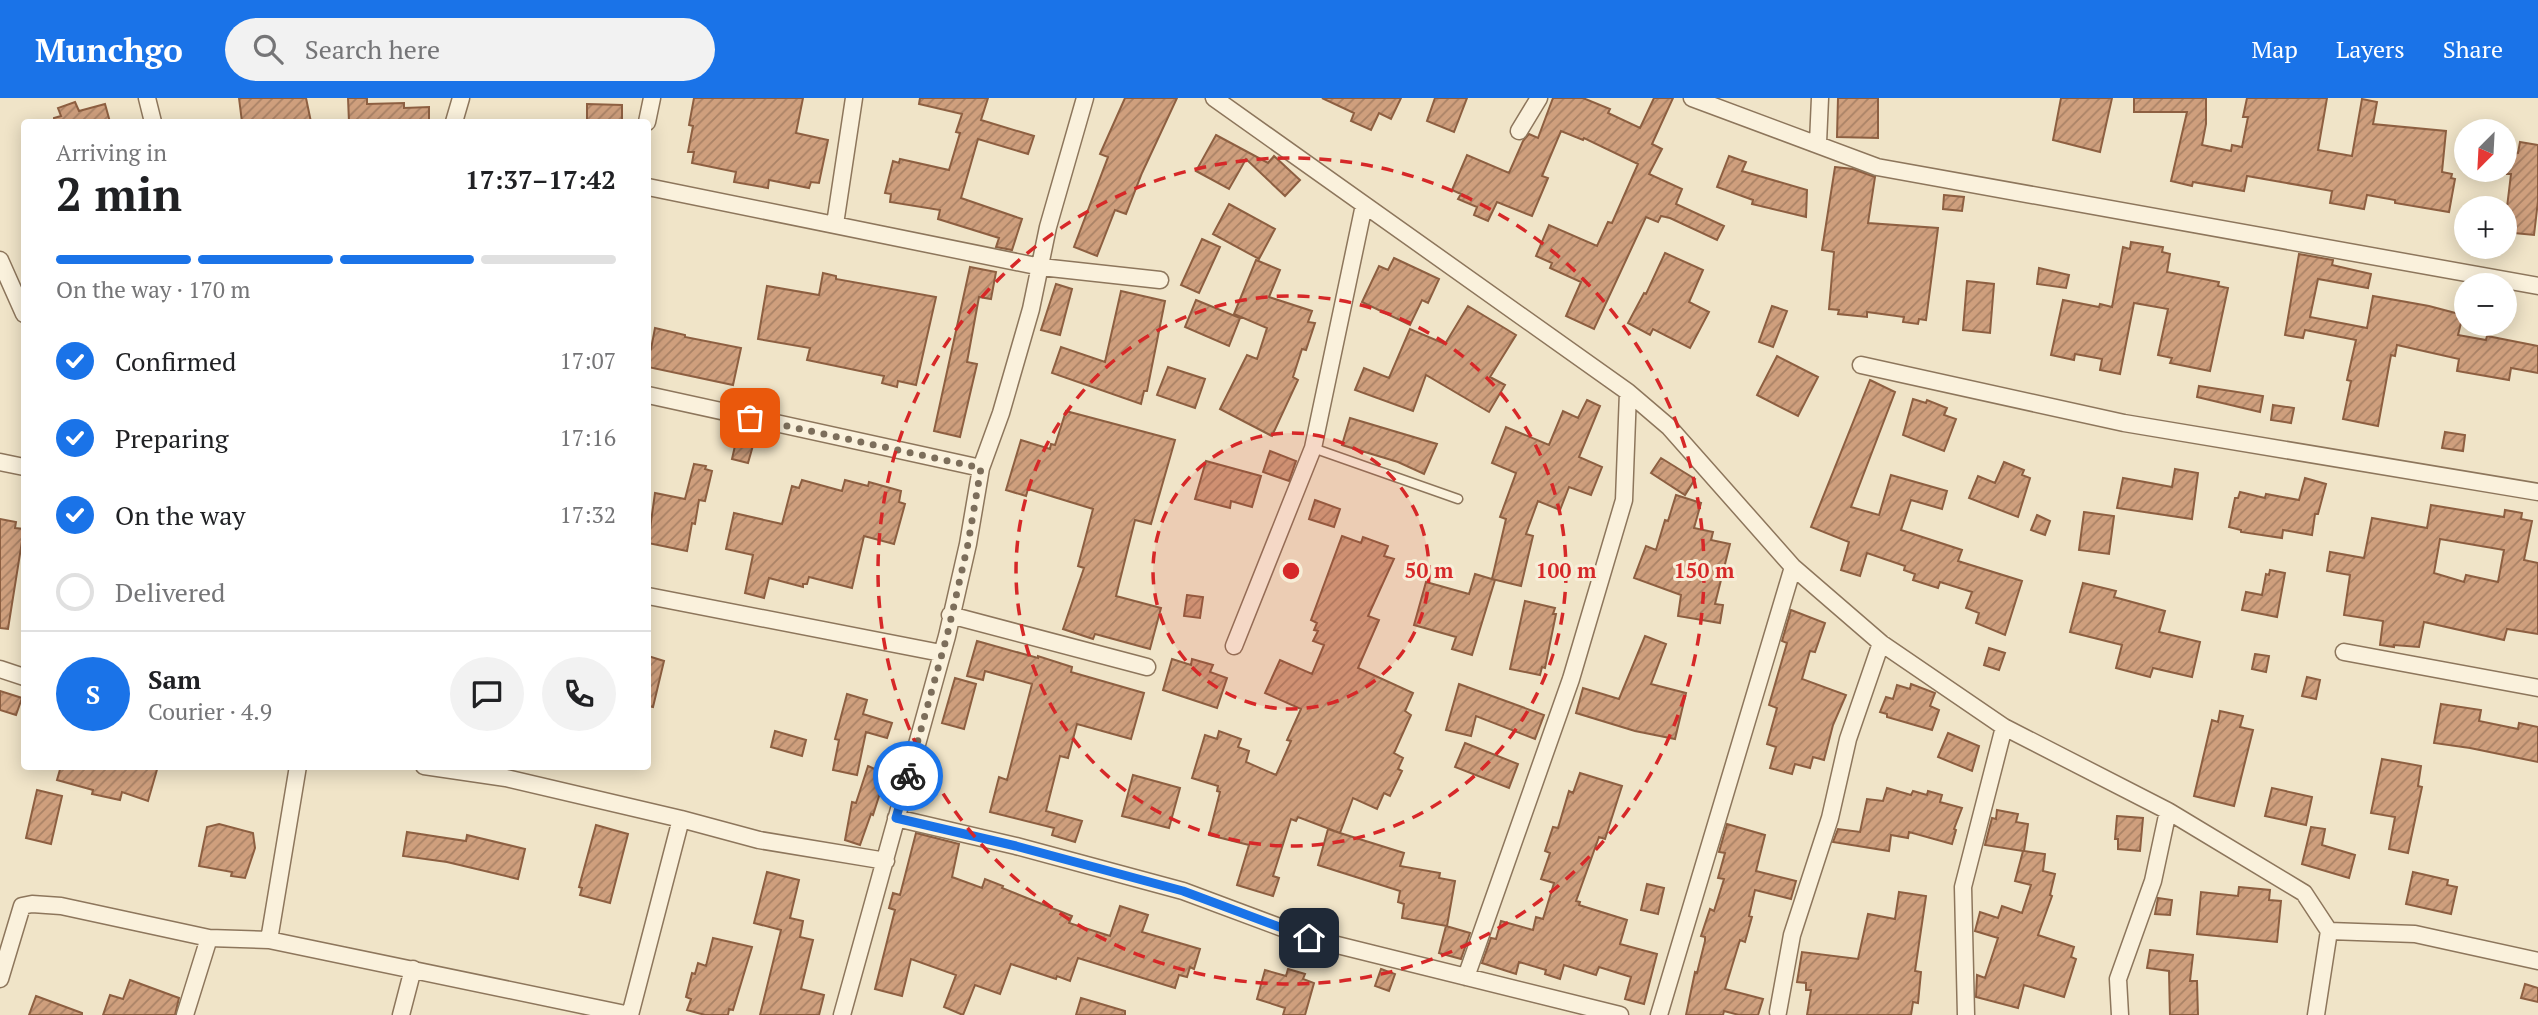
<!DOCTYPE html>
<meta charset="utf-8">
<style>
:root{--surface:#fff;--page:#f2f2f2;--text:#202124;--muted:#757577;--line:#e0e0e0;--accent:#1a73e8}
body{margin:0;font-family:"PT Serif",serif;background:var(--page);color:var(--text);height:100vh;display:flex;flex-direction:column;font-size:26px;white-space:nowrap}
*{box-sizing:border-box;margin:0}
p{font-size:23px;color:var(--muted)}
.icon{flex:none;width:38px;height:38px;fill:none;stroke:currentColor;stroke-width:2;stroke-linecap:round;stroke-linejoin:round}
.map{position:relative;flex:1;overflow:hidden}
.drawer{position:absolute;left:21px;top:21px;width:630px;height:651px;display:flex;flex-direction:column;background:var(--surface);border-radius:7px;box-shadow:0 4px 18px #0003}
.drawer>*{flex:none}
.needle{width:46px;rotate:204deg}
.fabs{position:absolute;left:2454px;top:21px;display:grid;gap:14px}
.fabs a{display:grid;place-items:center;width:63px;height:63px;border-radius:50%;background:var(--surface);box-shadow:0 4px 18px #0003;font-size:35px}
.pin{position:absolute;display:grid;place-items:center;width:60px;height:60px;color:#fff;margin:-30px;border-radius:14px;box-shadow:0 4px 10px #0006}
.courier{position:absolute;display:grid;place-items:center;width:70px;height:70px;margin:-35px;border:5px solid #1a73e8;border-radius:50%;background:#fff;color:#222;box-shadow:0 2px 9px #0007}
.summary em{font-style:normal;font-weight:600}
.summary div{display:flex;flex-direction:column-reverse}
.summary{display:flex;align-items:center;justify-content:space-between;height:119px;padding:0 35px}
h1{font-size:46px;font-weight:600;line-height:52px}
.bar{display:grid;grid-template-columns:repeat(4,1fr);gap:10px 7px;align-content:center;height:84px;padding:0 35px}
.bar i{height:9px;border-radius:5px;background:var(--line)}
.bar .current{background:var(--accent)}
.bar p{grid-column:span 4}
.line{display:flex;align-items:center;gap:18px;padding:0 35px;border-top:2px solid var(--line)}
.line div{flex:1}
.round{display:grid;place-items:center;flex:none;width:74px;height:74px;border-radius:37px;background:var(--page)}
ol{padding:0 35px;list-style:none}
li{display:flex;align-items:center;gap:21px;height:77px}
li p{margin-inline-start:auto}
li .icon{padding:7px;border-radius:50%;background:var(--accent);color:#fff;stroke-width:4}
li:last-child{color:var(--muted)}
li i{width:38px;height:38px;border:4px solid var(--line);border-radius:50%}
header{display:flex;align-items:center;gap:42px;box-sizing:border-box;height:98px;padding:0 35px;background:var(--accent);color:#fff}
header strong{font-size:33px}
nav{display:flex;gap:38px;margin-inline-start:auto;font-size:24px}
.search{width:490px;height:63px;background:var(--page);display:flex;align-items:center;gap:18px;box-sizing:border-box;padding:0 24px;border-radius:38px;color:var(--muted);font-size:26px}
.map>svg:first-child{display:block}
.building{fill:url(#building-hatch);stroke:#8d5f41;stroke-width:2;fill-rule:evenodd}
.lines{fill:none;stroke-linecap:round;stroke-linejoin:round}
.lane-casing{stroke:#8d765c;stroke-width:11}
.street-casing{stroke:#8d765c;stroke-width:19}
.lane{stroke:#faf1dc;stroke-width:8}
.street{stroke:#faf1dc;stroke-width:16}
.done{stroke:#7c6e5b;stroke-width:7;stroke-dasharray:0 12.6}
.route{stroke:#1a73e8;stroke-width:9}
.ring{fill:none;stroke:#d62828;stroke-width:3.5;stroke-dasharray:12 9}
.centre{fill:#d62828;stroke:#f7eed8;stroke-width:3.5}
.ring-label{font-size:21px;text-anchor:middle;font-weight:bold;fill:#d62828;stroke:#f7eed8;stroke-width:6;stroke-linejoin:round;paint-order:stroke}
</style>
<header>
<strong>Munchgo</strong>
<div class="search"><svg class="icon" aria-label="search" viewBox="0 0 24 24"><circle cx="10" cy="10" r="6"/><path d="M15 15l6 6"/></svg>Search here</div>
<nav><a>Map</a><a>Layers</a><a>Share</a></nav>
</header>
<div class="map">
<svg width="2538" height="917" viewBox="0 0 2538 917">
<defs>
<pattern id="building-hatch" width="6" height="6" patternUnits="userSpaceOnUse" patternTransform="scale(1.75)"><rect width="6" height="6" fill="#cf9f7d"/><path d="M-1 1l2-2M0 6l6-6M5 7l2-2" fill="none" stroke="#a98266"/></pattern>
</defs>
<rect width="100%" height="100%" fill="#f0e4c8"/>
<path class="building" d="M239,0H306L311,24H242Z
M348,0H367V6L404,5V10L429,9V24H349Z
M694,0H803L796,35L828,42L819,85L811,84L809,90L769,82L768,90L734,84L736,74L692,65L694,54H688L693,28L689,27Z
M920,0H988L981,22L1034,38L1028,56L978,41L961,100L1022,121L1012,152L996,149L999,140L938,121L940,112L890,104L891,96L885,95L893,63L899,65L900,61L949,72L960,35L956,34L962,16L919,6Z
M1125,0H1177L1142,75L1126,116L1115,112L1097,158L1074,149L1108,59L1100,56Z
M1322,0H1401L1391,21L1379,15L1371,32L1351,23L1354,15Z
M1435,0H1467L1454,34L1427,23Z
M1553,0H1583L1610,11L1608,15L1640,30L1654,0H1673L1652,46L1662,51L1649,76L1682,91L1676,106L1724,128L1717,142L1670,120L1661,118L1658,124L1646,119L1594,231L1566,218L1581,184L1550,170L1552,165L1536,158L1549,127L1597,148L1608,124L1612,125L1638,66L1584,40L1583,42L1561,33L1542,78L1548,80L1532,118L1497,104L1488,123L1474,117L1477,109L1458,101L1461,96L1452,92L1467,57L1509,75L1523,43L1529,36L1538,40Z
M1838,0H1878V40L1837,39Z
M2061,0H2112L2100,54L2053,42Z
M2134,0H2206V26L2202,47L2231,53L2232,47L2242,49L2248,19H2243L2247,0H2327L2318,52L2352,58L2362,1L2377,4L2373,26L2446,33L2442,74L2452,76L2451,80L2455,81L2449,114L2395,105V102L2367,97L2364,111L2330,105L2332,93L2247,78L2244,93L2193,84L2192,88L2171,83L2187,14H2134Z
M75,4L79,13L105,6L110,24H54V20L61,18L58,10Z
M587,6L622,7V24H587Z
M1216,37L1268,65L1274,58L1300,82L1285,98L1246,61L1229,91L1196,73Z
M2520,44L2538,47V103L2534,137L2504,134L2511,76H2507L2510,54L2518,55Z
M1729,58L1746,64L1742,73L1807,92L1806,119L1752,106L1753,102L1717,89Z
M1835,69L1853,71L1875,79L1868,125L1938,130L1926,222L1919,221L1918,226L1903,224L1904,219L1867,214V219L1838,216L1839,212L1829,211L1834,154L1822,152Z
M1944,97L1964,99L1962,113L1943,111Z
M1229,106L1275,131L1259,161L1213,136Z
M1202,141L1220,149L1199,195L1181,187Z
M2131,144L2163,149L2162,154L2170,156L2167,174L2219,184L2218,188L2228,190L2210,273L2170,265L2172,260L2158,257L2168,211L2134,205L2120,276L2100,272L2102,261L2075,256L2074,262L2051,257L2063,202L2099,209L2100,206L2112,209L2123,149L2130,151Z
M1665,155L1703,172L1689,204L1709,214L1690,250L1653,231L1650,237L1628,225L1644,195L1646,196Z
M2299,156L2333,162L2332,167L2371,176L2368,190L2318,181L2310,219L2367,230L2373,198L2429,208L2463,217L2458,237L2486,242L2487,238L2538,248V275L2511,270L2509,282L2457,273L2459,261L2397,247L2395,258L2391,257L2378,328L2343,321L2351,283L2347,282L2356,242L2305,232L2303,240L2285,237Z
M1394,160L1439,181L1428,205L1422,202L1410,227L1362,204L1379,168L1388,172Z
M1256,162L1280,172L1269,199L1312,213L1308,224L1315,225L1306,252L1302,251L1293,279L1298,282L1272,338L1220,311L1247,257L1257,261L1267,230L1234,216Z
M970,169L996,174L991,201L979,199L967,264L977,266L960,339L934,333Z
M2039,170L2069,177L2066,190L2037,186Z
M823,175L836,178V181L936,199L916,287L898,283L897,289L882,285L884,278L807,262L810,250L758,241L767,188L819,197Z
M1967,183L1994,186L1990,235L1963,232Z
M1056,186L1072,191L1060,237L1041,232Z
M1121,193L1165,203L1147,293H1144L1141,306L1052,275L1061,249L1105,264Z
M1196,202L1240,220L1229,248L1185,229Z
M1468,208L1516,237L1490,279L1505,287L1489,314L1426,277L1413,313L1355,292L1364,270L1389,280L1410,231L1445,246Z
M1772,208L1787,213L1773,249L1759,244Z
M655,230L685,237V239L741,250L733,287L648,269V250L651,251Z
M1777,258L1818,279L1798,318L1757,297Z
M1168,269L1205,281L1195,310L1157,297Z
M1870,282L1895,294L1851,409L1879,417L1891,377L1947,393L1942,411L1911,402L1901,432L1962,452L1958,463L2022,483L2005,537L1976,525L1979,515L1966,510L1972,494L1940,484L1938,490L1913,482L1915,476L1904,472L1905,468L1867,455L1860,478L1841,472L1849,444L1811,429Z
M2199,288L2263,298L2260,314L2197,299Z
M1913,301L1926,305L1927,302L1947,310L1944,317L1956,321L1944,353L1903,337Z
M1587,302L1600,308L1579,359L1602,369L1591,397L1569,389L1560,412L1538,403L1526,436L1533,438L1521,488L1492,481L1506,421L1500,419L1516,375L1492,365L1506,329L1549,347L1563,313L1578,320Z
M2273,307L2294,310L2291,325L2271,322Z
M1066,313L1175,342L1151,426L1135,422L1116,498L1161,510L1150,551L1095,536L1093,541L1063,531L1084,470L1078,468L1093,411L1028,391L1026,398L1006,392L1021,342L1050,351L1051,346L1055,347Z
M1350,320L1437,346L1424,376L1398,364L1342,347Z
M2445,334L2465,337L2463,353L2442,350Z
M737,339L754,344L748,365L732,361Z
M1270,353L1296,363L1289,383L1263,374Z
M1661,360L1695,381L1685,397L1651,375Z
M1206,363L1261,378L1252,409L1231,403L1230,410L1195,401Z
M2004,364L2024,372L2022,377L2030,380L2018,419L1969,400L1978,378L1995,385Z
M694,366L706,368L705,371L712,373L705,403L699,402L695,426L692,425L687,453L648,445L655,395L685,401Z
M2175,371L2198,375L2192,421L2117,410L2123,380L2172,389Z
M2305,380L2326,386L2318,416H2315L2312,437L2283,432L2282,440L2241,434V432L2229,429L2235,400H2238L2240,394L2265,400L2266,396L2299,402Z
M802,382L842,393L845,382L868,388L869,384L901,393L899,404L905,406L894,446L864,438L852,490L809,479L807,486H803V489L769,480L764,500L745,495L753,457L726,451L734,415L782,426L792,388L799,390Z
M1676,397L1701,405L1694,430L1713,434L1711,442L1730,446L1715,506L1723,507L1720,525L1678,518L1681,497L1634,480L1646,448L1656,452L1665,422L1668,423Z
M1315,402L1340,411L1334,429L1309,421Z
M2431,407L2504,419L2505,412L2522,415L2521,421L2532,423L2524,462L2538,465V536L2507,531L2504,542L2424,524L2419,549L2394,547V549L2380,547L2383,523L2344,517L2350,477L2327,473L2330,454L2364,460L2372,420L2427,430ZM2440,441L2504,452L2498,484L2466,477L2464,484L2434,475Z
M2084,414L2114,418L2109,456L2079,452Z
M2037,417L2050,423L2045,437L2031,432Z
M0,421L16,424L15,430L24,431L8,531L0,530Z
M1342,438L1361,445L1363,439L1388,448L1384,458L1394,461L1368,518L1379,522L1358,570L1413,595L1405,613L1411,617L1394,655L1403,660L1398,671L1402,673L1390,698L1384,695L1377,711L1353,700L1340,735L1404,755L1400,768L1440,775L1439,780L1455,783L1447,828L1402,820L1404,806L1398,804L1400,793L1318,767L1328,731L1340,735L1298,719L1296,723L1291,721L1273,778L1279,780L1273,798L1237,787L1249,747L1209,737L1220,694L1217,693L1218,688L1192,680L1205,637L1217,641L1219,633L1241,641L1238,649L1249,653L1246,664L1276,677L1291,643L1287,642L1301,611L1265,595L1280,562L1312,576L1324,547L1313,543L1318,533L1314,532L1317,525L1311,522Z
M2270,472L2285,475L2277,519L2242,512L2246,494L2262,497L2266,476L2269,477Z
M1475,476L1495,482L1472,557L1452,551L1456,539L1414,527L1426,484L1469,496Z
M2083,485L2116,493L2114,499L2165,513L2159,534L2200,544L2192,579L2153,570L2150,579L2116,570L2122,547L2070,534Z
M1187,497L1203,499L1200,520L1184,518Z
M1525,503L1555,510L1553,516H1556L1545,570L1542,569L1540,577L1510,571Z
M1791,512L1825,525L1815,554L1810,553L1802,581L1846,597L1833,627L1824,662L1813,659L1810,670L1795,666L1792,676L1770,670L1776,649L1767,646L1777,610L1769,607L1787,545L1782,543Z
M1645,538L1666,546L1651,586L1686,595L1675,641L1635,633L1576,615L1583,590L1619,601Z
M977,543L1038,560V558L1072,569L1071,574L1144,595L1131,641L1077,626L1068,660L1060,658L1046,713L1082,723L1075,744L1052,737L1054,730L990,714L999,679L1007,682L1032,586L985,573L983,582L967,578Z
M1989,550L2005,555L1999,572L1984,567Z
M2255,556L2269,558L2266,574L2252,571Z
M648,558L664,563L653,609L648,608Z
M1172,561L1191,567L1192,561L1213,567L1210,574L1227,580L1217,610L1163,592Z
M2307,579L2320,582L2316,601L2302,598Z
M955,580L976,586L964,631L942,625Z
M1459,586L1544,617L1535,641L1476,618L1471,638L1446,632Z
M1911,586L1935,595L1930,608L1939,612L1932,632L1887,619V616L1880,614L1886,599L1893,601L1897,587L1910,591Z
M0,593L22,600L16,617L0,612Z
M847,596L867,602L863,616L892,625L887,640L866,634L857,677L833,672L839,642L835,641Z
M2441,606L2481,612L2479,623L2518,631L2519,625L2538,629V664L2470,650L2434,645Z
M2220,613L2243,618L2240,629L2253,632L2234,708L2194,698L2212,622L2218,624Z
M775,633L806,642L802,658L771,649Z
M1948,635L1979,648L1972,673L1938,659Z
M1465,645L1518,666L1509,690L1455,669Z
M2382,661L2421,668L2418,688L2422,689L2408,755L2389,751L2395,719L2371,715Z
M61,668H158L148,703L122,694L120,702L92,696L93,692L57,682Z
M868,668L886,676L873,717L871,716L860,747L845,742L852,704L856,705Z
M1580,675L1622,688L1605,741L1599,739L1576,803L1580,804L1579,807L1627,822L1620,846L1657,856L1644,906L1625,901L1631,879L1599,869L1596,877L1564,867L1560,881L1545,876L1546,872L1519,864L1516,876L1482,865L1491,840L1496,841L1501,823L1533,832L1536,819L1543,821L1554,785L1541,781L1550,755L1545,753L1553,729L1558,730L1569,693L1573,695Z
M1133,677L1180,690L1169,730L1122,718Z
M1887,690L1911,697L1913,693L1927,697L1928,693L1942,697L1940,704L1962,710L1954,731L1956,732L1952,746L1909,734L1908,740L1891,737L1889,753L1833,744L1838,731L1860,734L1867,701L1883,703Z
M2272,690L2312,699L2306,727L2265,718Z
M37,692L62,698L51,746L26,740Z
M1997,712L2018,716L2016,724L2028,726L2024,753L2045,756L2043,773L2055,776L2050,797L2052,798L2038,837L2074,849L2071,859L2076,861L2064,899L2024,887L2018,910L1976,899L1977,877L1985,880L1998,840L1975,833L1980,814L1998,820L2002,808L2022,815L2031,787L2015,783L2023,753L1985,747L1992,720L1996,721Z
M2117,718L2143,720L2140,753L2118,751V741H2115Z
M219,726L253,735L255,750L245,780L231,778L232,774L199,768L207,729Z
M1727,726L1765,737L1756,773L1796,783L1791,801L1755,792L1749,818L1752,819L1745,844L1740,842L1725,891L1763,901L1758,917H1739L1724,913L1723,917H1686L1695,874L1697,875L1705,843V839L1701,838L1710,811L1714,813L1724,781L1718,780L1725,755L1719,754Z
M596,727L628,736L610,805L580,797L582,790L579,789Z
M2311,729L2325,731L2322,747L2355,757L2349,780L2302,766Z
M407,734L466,743L467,737L525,751L518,781L447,764L403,758Z
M916,735L959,746L952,779L982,790L985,781L1003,788L1002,790L1072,818L1069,825L1110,838L1120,808L1148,817L1142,834L1200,851L1194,871L1190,869L1187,879L1179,877L1175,890L1078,860L1070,883L1057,878L1056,881L1011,866L1000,896L975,887L963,917L944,909L956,877L911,861L902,898L875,891L895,812L889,810L893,795L900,797Z
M767,774L799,782L790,820L803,823L800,839L813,842L801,891L824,897L819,917H760L781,832L754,825Z
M2413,774L2448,782L2447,787L2457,789L2451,816L2406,806Z
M1647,786L1664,790L1658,816L1641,812Z
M2239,789L2270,792L2269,802L2281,803L2277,844L2197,836L2201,794L2238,798Z
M1899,794L1926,798L1915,873L1921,874L1918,905L1913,904L1911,917H1807L1811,892H1806V885L1797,884L1802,854L1858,861L1868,816L1895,821Z
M2158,800L2172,802L2170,817L2155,816Z
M1446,828L1470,835L1461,861L1439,855Z
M713,840L752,849L733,912L729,911L728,917H705L687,912L691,901L686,899L692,875L695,876L698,865L706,868Z
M2150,852L2193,857L2190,883H2197L2198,917H2170L2169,873L2147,870Z
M1288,871L1305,876L1303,881L1314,885L1305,917H1283L1285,910L1257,901L1265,872L1286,878Z
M1381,871L1395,876L1389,893L1375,888Z
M130,882L179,900L175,917H103L110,897L123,901Z
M2525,886L2538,890V904L2521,900Z
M36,898L82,915V917H29Z
M1081,900L1125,913V917H1076Z"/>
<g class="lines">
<g class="lane-casing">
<path id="lane" d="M1313,350L1458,401"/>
</g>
<g class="street-casing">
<path id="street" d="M147,0L153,24
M1214,0L1628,294L1669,329L1793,469L1881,545L2004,629L2168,713L2304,795L2329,833L2316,917
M1692,0L1877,69L2538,188
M454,24L461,0
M647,24L652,0
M1519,33L1539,0
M1818,45L1820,0
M648,89L1041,169L1160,182
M835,126L854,0
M0,162L24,216
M1861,267L2124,325L2538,394
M648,297L981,370
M0,364L24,369
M648,498L941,555
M950,517L1147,569
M1234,548L1313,350L1364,107
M2344,554L2538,590
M0,571L24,579
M424,668L506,680L681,721L759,742L886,763
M896,720L1016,748L1183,793L1309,840L1620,917
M2329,833L2415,836L2538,863
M269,842L298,668
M1466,879L1571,581L1624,402L1628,294
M0,881L22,808L32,806L61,808L209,840L269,842L630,917
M1778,914L1792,837L1830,720L1848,641L1881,545
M185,917L209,840
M401,917L413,871
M630,917L681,721
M842,917L947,538L968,446L981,370L1001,315L1031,211L1048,129L1085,0
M1659,917L1793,469
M1966,917L1963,789L2004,629
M2120,917L2118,881L2153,783L2168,713"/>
</g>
<use href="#lane" class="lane"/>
<use href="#street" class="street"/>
</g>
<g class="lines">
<path class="done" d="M750,320L981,370L968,446L947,538L908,678"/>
<path class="route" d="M908,678L896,720L1016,748L1183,793L1309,840"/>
</g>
<circle cx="1291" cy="473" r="138" fill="#d62828" fill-opacity=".12"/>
<g class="ring">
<circle cx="1291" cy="473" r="138"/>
<circle cx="1291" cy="473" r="275"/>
<circle cx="1291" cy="473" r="413"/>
</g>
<circle cx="1291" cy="473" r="10" class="centre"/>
<g class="ring-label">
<text x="1429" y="480">50 m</text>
<text x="1566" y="480">100 m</text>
<text x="1704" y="480">150 m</text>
</g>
</svg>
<div class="fabs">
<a><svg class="needle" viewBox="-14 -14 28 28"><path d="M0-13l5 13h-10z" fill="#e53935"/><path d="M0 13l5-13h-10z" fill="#757577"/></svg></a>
<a>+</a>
<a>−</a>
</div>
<div class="pin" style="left:750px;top:320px;background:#ea580c"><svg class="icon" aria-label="bag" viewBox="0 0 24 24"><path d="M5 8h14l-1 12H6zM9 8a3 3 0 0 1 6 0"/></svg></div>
<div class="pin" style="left:1309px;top:840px;background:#1f2937"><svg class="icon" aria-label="home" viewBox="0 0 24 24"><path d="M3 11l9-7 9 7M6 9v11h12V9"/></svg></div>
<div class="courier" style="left:908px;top:678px"><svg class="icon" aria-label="bike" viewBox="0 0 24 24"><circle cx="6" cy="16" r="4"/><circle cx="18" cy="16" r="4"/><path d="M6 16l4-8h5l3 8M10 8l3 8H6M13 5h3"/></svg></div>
<section class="drawer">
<div class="summary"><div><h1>2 min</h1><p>Arriving in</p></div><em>17:37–17:42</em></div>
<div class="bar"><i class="current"></i><i class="current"></i><i class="current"></i><i></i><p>On the way · 170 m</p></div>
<ol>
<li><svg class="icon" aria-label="check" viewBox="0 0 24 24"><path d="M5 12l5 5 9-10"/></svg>Confirmed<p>17:07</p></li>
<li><svg class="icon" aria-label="check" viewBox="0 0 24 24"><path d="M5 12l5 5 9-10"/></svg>Preparing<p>17:16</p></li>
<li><svg class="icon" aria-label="check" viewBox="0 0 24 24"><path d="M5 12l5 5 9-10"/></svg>On the way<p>17:32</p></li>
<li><i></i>Delivered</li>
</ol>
<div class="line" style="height:126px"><b class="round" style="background:var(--accent);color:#fff">S</b><div><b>Sam</b><p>Courier · 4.9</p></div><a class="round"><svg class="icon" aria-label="chat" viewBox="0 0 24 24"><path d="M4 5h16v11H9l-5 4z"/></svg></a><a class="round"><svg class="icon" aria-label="phone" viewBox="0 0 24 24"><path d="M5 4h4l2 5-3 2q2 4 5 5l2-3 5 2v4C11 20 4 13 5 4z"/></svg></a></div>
</section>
</div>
